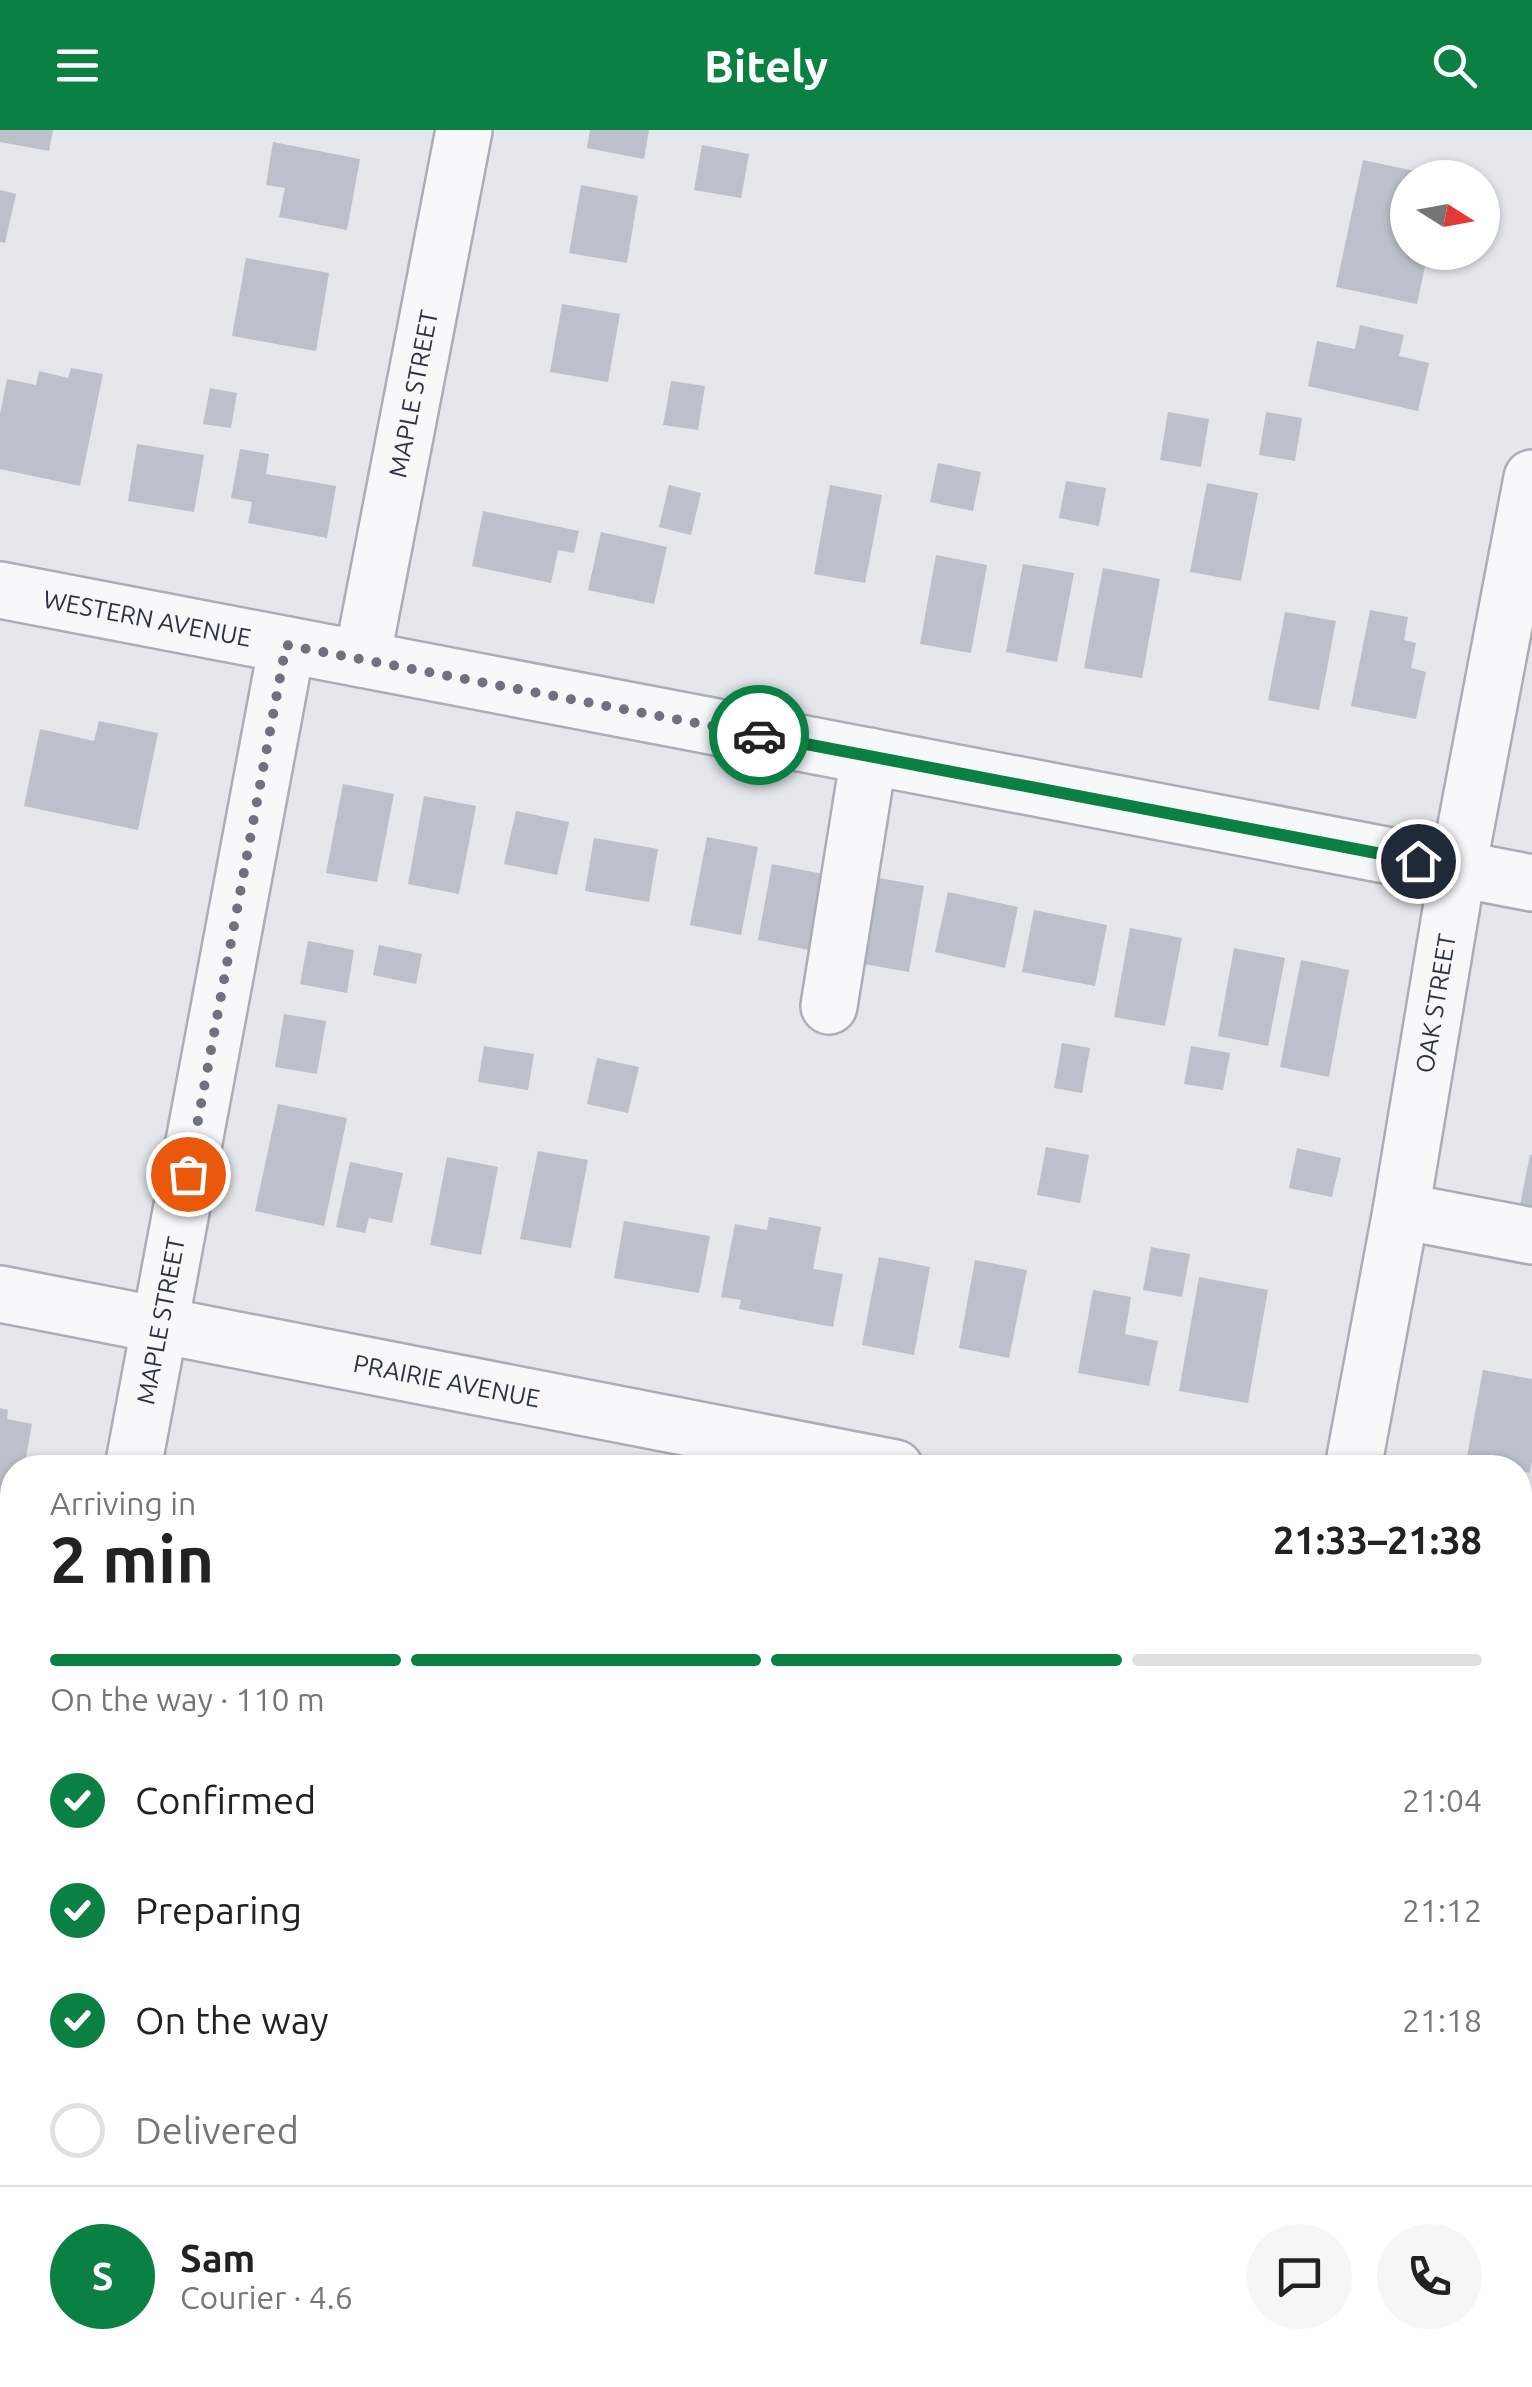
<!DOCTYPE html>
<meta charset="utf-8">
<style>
:root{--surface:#fff;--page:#f6f6f6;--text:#222;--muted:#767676;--line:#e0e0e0;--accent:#0b8043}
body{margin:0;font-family:Ubuntu,sans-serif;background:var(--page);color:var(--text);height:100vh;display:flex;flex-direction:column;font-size:38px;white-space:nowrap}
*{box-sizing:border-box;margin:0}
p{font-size:32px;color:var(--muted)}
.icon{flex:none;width:55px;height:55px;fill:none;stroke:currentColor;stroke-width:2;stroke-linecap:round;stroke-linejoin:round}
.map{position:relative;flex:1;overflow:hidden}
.drawer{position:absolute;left:0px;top:1325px;width:1532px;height:932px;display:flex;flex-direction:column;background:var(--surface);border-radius:40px 40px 0 0;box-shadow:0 2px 8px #0004}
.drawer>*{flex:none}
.needle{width:65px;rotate:101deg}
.tools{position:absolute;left:1390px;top:30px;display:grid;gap:20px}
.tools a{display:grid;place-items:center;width:110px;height:110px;border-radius:50%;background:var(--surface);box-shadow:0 2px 8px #0004;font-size:50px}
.pin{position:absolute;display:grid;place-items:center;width:85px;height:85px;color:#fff;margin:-42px;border:5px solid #fff;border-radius:50%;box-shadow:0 2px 10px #0007}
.courier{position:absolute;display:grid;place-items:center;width:100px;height:100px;margin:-50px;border:8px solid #0b8043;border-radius:50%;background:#fff;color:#222;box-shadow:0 2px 12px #0007}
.summary em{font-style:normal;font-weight:700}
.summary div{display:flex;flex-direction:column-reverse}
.summary{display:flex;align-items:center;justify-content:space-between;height:170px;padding:0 50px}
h1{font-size:65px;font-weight:700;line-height:75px}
.bar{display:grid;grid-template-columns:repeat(4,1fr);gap:15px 10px;align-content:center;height:120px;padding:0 50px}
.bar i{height:12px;border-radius:8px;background:var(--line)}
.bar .active{background:var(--accent)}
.bar p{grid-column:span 4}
.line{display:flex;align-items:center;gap:25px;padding:0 50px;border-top:2px solid var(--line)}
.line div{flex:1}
.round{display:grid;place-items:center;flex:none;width:105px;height:105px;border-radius:52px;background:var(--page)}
ol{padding:0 50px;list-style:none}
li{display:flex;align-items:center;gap:30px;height:110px}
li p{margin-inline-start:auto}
li .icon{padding:10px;border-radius:50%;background:var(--accent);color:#fff;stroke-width:4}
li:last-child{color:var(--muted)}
li i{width:55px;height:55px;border:5px solid var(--line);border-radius:50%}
header{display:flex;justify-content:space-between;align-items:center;height:130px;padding:0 50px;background:var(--accent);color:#fff;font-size:45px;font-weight:700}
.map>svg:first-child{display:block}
.building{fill:#bbc0ca}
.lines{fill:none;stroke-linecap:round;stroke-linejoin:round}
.minor-casing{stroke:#a9aeb7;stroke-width:60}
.minor{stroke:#f7f8fa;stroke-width:55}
.done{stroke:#6c737f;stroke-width:10;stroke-dasharray:0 18}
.route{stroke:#0b8043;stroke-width:12}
.labels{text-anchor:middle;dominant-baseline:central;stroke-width:9;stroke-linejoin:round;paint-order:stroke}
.street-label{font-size:25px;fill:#2b3445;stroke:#f4f6f9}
</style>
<header><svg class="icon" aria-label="menu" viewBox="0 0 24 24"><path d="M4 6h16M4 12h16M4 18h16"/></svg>Bitely<svg class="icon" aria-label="search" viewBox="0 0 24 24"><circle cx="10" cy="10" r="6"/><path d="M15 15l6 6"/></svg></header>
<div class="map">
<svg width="1532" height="2257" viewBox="0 0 1532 2257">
<rect width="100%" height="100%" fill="#e4e7ec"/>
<path class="building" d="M0,0H53L49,21L0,12Z
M590,0H649L644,29L587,18Z
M273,12L360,29L347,100L279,87L285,58L266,55Z
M702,15L749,24L741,68L694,60Z
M1363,30L1438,46L1408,48V122H1428L1417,174L1336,157Z
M581,55L638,66L627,133L569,123Z
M0,60L16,64L5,113L0,112Z
M246,128L329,143L316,221L232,206Z
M562,174L620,184L608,252L550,242Z
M1360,195L1404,205L1399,226L1429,233L1418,281L1308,256L1317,211L1355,219Z
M71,238L103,244L80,356L0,339V284L7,249L36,255L39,241L68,248Z
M671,251L705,256L698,300L663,295Z
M210,258L237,263L231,298L203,294Z
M1168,282L1209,289L1201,337L1160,330Z
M1266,282L1302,288L1295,331L1259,325Z
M137,314L204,325L194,382L128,371Z
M240,319L269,324L266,344L336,356L327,408L248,393L252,372L231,368Z
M938,333L981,342L973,381L930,372Z
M1066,351L1106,358L1099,396L1059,388Z
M1207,353L1258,363L1241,451L1190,442Z
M669,355L701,363L691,405L659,397Z
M830,355L882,365L865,453L814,444Z
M483,381L579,401L574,423L558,420L551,453L472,436Z
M601,402L667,417L654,474L588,460Z
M936,425L987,435L971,523L920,514Z
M1023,434L1074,443L1057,532L1006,522Z
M1103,438L1160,449L1142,548L1084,538Z
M1370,480L1408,487L1404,510L1416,513L1411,538L1426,542L1416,589L1351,576Z
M1285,482L1336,491L1319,580L1268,570Z
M99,591L158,603L138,700L24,676L40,599L94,611Z
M343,654L394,664L377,752L326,743Z
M424,666L476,676L459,764L408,754Z
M516,681L569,692L557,745L504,734Z
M707,707L758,717L741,805L690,795Z
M594,708L658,719L649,772L585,761Z
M772,734L823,744L809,820L758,810Z
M862,745L924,756L909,842L847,831Z
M948,762L1018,777L1005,838L935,822Z
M1034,780L1107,795L1095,856L1022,842Z
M1130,798L1182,808L1165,896L1114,887Z
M308,811L354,820L347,863L300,854Z
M379,815L422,824L416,854L373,845Z
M1234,818L1285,828L1268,916L1218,906Z
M1301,830L1349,840L1329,947L1280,937Z
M284,884L326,891L317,944L275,937Z
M1062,913L1090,918L1082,963L1054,958Z
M484,916L534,924L528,960L478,952Z
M1191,916L1230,923L1223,960L1184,954Z
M597,928L639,937L628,983L587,974Z
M278,974L347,988L324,1096L255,1081Z
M1046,1017L1089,1025L1080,1073L1037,1065Z
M1297,1018L1341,1028L1332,1067L1289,1058Z
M538,1021L588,1030L571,1118L520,1109Z
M1530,1025H1532V1078L1520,1075Z
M447,1027L498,1037L481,1125L430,1115Z
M350,1032L403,1043L392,1093L369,1088L365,1103L336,1097Z
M769,1087L821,1097L813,1139L843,1144L833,1197L739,1179L741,1170L721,1167L735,1094L767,1100Z
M624,1091L710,1106L699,1163L614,1148Z
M1151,1117L1190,1124L1182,1167L1143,1160Z
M879,1127L930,1137L914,1225L862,1215Z
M975,1130L1027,1140L1009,1228L959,1218Z
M1199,1147L1268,1160L1248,1273L1179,1261Z
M1093,1160L1131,1167L1125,1204L1158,1211L1149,1256L1078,1243Z
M1483,1240L1532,1249V1331L1530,1343L1520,1341V1338H1499L1466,1332Z
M0,1278L8,1280L7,1289L32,1294L24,1338H12V1387L0,1385Z
M0,1455L11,1457L2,1511H0Z
M391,2245H443L442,2257H389Z
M623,2245H686L684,2257H666L623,2248Z
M870,2245H917L915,2257H867Z
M986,2245H1039L1037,2257H984Z"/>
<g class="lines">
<g class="minor-casing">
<g id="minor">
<path id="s1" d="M0,460L1532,753"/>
<path id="s2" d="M362,529L464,0"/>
<path d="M829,876L869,626"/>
<path d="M1401,1081L1532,1106"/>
<path id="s3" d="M0,1164L895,1338"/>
<path id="s4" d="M133,1338L287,515"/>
<path id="s5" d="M1353,1338L1401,1081L1458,738L1532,348"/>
<path d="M1520,1459L1532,1461"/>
<path d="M0,1873L12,1875"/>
<path d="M0,2055L12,1988"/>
<path d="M1520,2168L1532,2170"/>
<path d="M1183,2257L1185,2245"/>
</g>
</g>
<use href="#minor" class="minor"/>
</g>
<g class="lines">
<path class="done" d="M188,1044L286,515L759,605"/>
<path class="route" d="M759,605L1418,731"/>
</g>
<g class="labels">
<g class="street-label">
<text stroke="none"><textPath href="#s2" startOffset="270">MAPLE STREET</textPath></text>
<text stroke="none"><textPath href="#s1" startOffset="150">WESTERN AVENUE</textPath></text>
<text stroke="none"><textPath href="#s5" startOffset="472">OAK STREET</textPath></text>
<text stroke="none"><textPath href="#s4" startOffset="150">MAPLE STREET</textPath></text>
<text stroke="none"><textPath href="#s3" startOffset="455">PRAIRIE AVENUE</textPath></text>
</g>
</g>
</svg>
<div class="tools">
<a><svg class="needle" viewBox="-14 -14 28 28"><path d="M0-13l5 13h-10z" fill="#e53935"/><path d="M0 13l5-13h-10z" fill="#767676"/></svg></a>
</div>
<div class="pin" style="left:188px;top:1044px;background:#ea580c"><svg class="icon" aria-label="bag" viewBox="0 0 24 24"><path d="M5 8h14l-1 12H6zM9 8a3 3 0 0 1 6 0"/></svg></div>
<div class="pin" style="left:1418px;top:731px;background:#1f2937"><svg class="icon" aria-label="home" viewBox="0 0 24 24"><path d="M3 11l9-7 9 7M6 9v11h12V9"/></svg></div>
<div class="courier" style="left:759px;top:605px"><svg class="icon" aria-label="car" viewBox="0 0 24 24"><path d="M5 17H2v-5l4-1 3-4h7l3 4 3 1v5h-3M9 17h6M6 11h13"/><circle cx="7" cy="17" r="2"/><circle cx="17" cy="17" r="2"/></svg></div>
<section class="drawer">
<div class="summary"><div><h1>2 min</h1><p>Arriving in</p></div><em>21:33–21:38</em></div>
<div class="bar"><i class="active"></i><i class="active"></i><i class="active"></i><i></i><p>On the way · 110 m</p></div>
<ol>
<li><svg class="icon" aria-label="check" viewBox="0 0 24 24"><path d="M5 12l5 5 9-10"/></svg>Confirmed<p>21:04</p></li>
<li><svg class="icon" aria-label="check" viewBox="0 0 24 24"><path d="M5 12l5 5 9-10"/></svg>Preparing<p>21:12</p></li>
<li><svg class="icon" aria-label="check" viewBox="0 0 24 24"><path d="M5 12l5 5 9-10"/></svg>On the way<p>21:18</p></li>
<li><i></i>Delivered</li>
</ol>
<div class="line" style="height:180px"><b class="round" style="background:var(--accent);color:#fff">S</b><div><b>Sam</b><p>Courier · 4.6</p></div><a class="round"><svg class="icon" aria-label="chat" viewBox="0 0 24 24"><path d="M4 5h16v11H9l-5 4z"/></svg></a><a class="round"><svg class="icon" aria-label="phone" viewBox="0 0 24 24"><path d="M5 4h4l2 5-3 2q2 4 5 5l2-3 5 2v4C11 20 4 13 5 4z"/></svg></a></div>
</section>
</div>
